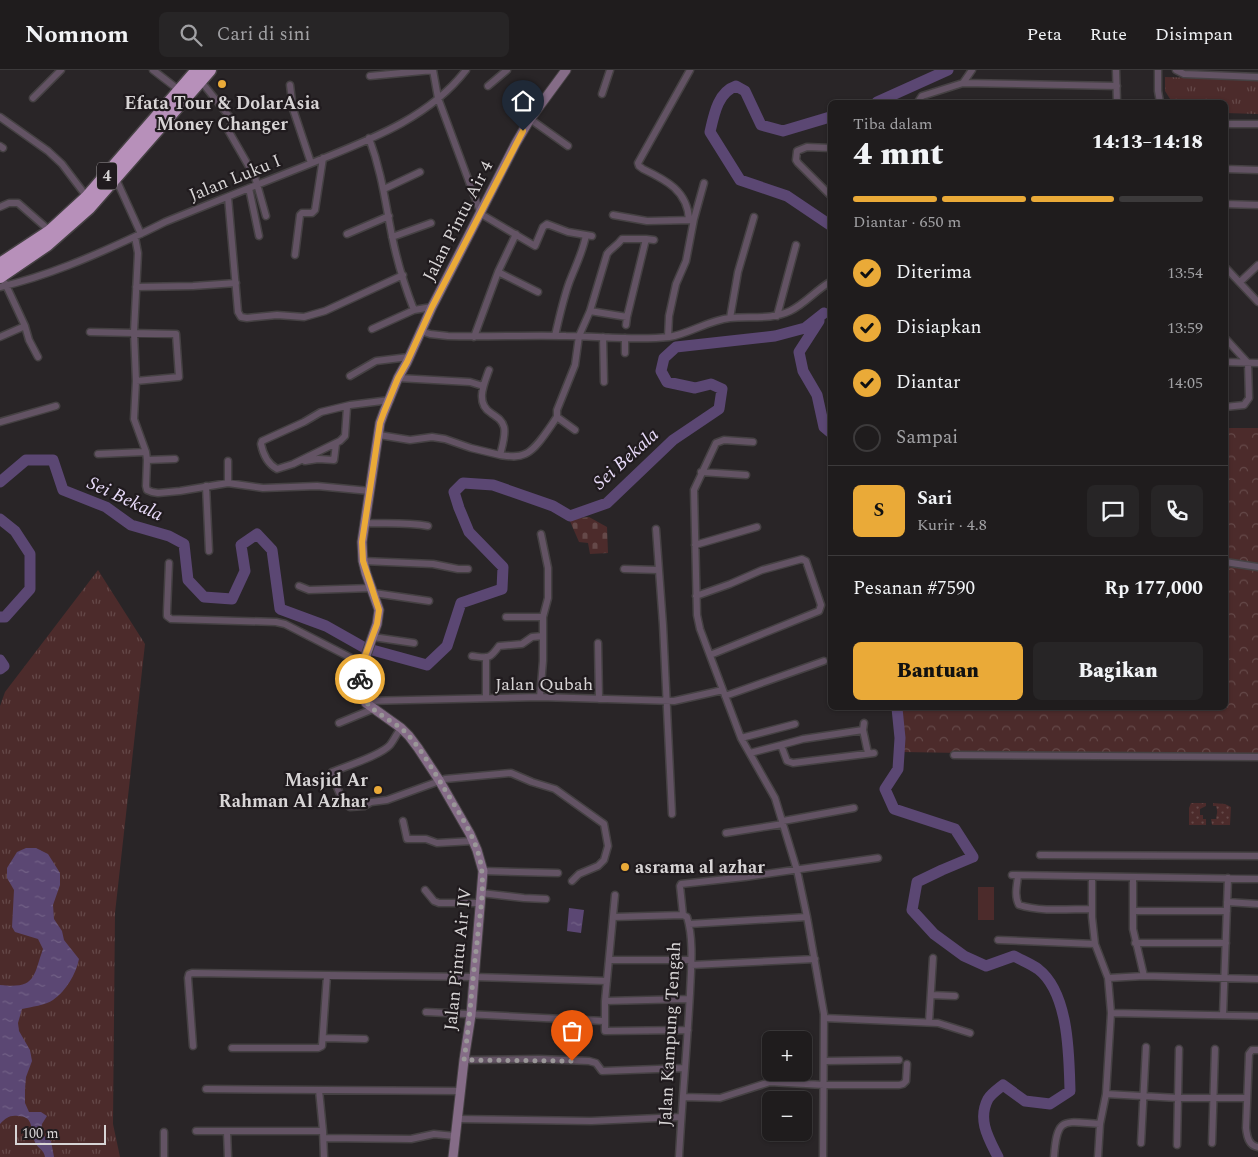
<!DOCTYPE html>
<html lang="id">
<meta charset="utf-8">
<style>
:root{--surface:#1f1c1d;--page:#272526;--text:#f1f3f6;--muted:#a1a1a4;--line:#3c3a3b;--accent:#eaaa38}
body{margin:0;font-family:Spectral,serif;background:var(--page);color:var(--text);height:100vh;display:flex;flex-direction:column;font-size:19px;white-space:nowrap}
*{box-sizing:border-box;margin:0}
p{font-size:16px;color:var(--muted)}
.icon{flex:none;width:28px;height:28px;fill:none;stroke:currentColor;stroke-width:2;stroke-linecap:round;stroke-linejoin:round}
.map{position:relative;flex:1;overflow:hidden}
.panel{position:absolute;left:828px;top:30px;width:400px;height:610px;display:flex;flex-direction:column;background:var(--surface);border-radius:8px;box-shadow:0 1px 4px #0004,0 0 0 1px var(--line)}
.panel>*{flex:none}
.fabs{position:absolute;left:762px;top:961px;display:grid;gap:10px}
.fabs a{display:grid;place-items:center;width:50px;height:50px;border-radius:8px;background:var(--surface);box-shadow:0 1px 4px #0004,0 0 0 1px var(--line);font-size:25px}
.scale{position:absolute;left:15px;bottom:12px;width:91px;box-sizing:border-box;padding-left:5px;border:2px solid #d7d4d5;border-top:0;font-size:14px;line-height:18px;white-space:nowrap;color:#d7d4d5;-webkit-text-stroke:4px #201b1e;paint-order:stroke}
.pin{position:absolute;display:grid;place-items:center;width:42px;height:42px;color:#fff;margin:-51px -21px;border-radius:50% 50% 50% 0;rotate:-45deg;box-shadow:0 0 5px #0007}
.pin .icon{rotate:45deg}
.courier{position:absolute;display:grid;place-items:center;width:50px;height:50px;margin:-25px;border:4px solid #eaaa38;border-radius:50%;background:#fff;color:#222;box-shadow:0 1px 6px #0007}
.headline em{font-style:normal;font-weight:800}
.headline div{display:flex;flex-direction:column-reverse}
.headline{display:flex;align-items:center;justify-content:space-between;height:85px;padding:0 25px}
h1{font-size:32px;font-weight:800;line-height:38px}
.bar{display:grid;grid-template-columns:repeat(4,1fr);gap:8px 5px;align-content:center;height:60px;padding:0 25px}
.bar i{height:6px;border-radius:4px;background:var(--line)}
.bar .on{background:var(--accent)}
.bar p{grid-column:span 4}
.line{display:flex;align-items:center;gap:12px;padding:0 25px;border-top:1px solid var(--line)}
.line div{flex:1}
.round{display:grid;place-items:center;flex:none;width:52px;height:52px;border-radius:8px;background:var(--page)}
ol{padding:0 25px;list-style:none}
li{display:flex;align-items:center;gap:15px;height:55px}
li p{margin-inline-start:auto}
li .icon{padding:5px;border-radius:50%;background:var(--accent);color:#111;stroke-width:4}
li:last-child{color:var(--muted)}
li i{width:28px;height:28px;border:2px solid var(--line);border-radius:50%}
.button{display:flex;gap:10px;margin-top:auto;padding:10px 25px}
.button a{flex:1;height:58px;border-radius:8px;background:var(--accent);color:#111;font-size:20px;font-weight:800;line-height:58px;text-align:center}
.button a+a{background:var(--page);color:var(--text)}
header{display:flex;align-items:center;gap:30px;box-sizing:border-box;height:70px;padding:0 25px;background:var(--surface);border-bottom:1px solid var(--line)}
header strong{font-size:24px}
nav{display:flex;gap:28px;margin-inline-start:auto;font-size:18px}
.search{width:350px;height:45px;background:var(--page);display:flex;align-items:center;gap:12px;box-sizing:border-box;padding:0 18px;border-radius:8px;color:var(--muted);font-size:19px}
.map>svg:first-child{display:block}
.grass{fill:url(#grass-tufts)}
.cemetery{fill:url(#cemetery-stones)}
.park{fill:url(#park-crowns)}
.garden{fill:url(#garden-dots)}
.pitch{fill:#4c2b2b}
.water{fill:url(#water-ripples)}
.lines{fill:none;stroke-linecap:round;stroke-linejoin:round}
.river{stroke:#5b4773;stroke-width:11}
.street-casing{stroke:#454143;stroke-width:9}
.secondary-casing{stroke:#454143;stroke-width:11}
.highway-casing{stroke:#454143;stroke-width:15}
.street{stroke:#635364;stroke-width:6}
.secondary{stroke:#856c87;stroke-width:9}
.highway{stroke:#b790ba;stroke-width:12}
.done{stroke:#9a9798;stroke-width:5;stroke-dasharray:0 9}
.route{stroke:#eaaa38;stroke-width:6}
.poi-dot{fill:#eaaa38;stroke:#201b1e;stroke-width:2}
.labels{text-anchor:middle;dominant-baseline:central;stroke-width:4.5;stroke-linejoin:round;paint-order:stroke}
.shield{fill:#201b1e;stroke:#a09c9e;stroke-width:1}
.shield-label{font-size:16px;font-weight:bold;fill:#d7d4d5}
.poi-label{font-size:18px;font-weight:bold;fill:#d7d4d5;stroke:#201b1e}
.street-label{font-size:18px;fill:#d7d4d5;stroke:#201b1e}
.water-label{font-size:19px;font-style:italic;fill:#e8dbf9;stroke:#201b1e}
</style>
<header>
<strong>Nomnom</strong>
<div class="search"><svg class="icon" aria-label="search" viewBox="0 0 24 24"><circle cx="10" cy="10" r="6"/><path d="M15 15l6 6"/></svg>Cari di sini</div>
<nav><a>Peta</a><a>Rute</a><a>Disimpan</a></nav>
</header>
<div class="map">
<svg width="1258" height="1087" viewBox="0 0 1258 1087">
<defs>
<pattern id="grass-tufts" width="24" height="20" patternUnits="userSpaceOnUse" patternTransform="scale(1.25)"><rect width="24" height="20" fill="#4c2b2b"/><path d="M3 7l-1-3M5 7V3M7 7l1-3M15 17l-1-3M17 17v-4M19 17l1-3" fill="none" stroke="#654949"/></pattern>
<pattern id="cemetery-stones" width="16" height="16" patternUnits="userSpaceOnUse" patternTransform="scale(1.25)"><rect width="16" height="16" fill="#4c2b2b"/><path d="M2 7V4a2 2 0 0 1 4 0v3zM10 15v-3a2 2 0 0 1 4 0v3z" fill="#654949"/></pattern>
<pattern id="park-crowns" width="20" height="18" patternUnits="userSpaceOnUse" patternTransform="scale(1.25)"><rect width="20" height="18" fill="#4c2b2b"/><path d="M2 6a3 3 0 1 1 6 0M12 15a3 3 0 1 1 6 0" fill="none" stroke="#654949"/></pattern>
<pattern id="garden-dots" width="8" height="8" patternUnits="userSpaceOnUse" patternTransform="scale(1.25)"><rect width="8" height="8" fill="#4c2b2b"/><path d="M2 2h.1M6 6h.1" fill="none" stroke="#654949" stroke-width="1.8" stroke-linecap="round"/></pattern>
<pattern id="water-ripples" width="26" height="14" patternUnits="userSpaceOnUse" patternTransform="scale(1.25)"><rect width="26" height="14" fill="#5b4773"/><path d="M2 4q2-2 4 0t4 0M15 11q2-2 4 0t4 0" fill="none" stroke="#726186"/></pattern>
</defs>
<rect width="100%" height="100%" fill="#292527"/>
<path class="grass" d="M1165,7L1258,10V44L1225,43V32H1172L1165,21Z
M98,500L145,574L115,843L113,1054L120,1087H0V636L5,622Z"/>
<path class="cemetery" d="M589,447L607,457L608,483L590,484L588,473L579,472L569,449Z"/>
<path class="park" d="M1225,358H1258V688L903,682L900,638H1225Z"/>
<path class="garden" d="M1191,733H1206V736L1200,739V745H1203V749H1206V755H1189V738Z
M1213,733L1225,734L1231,737L1230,755H1212L1211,749H1216C1217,741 1218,744 1216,736H1213Z"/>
<path class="pitch" d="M978,817H994V850H978Z"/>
<path class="water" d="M26,778H36L48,784L60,803V815L53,835L54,849L62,861L64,870L79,889C76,904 66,921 53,930C46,935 31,937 22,939L18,953L19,961L30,980L32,991L26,1007L25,1019V1033L29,1042H41L47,1046L42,1054L41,1064L51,1071L54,1087H45C44,1080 39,1079 36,1074C29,1063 36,1046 18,1046C9,1045 6,1048 0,1054V915C36,919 33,907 43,879L38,869L15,862L12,857L14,820L7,808V798L17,782Z
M569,838L584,840L581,863L567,861Z"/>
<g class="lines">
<path class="river" d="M877,32L948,0
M830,47L783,61L761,55L745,21L736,16C718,22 714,44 710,62L740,110L787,126L830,155
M819,251L799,282L803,301L817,325L824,357L830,362
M0,412L26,390H53L63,420L106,437L131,455L169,466L184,474L188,510L204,527L232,529L245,501L241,475L257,464L272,480L280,539L326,556L365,578L427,595L447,576L461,533L502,519L503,497L469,462L459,438L454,422L463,413L493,415L553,436L570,446L607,433L673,370L719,339L722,319L711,314L695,318L667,312L661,301L664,288L676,277L775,266L805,258L824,243
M0,449L15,461L30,484V519L5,547H0
M0,590L4,596L0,599
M897,638L900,668L898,699L885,719L894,739L955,759L973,787L942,800L917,812L912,840L934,864L964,886L986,896L1014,886C1021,890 1031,894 1038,899C1069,923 1069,985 1070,1021L1050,1034L1025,1031L1003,1015C998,1019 991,1024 988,1029C977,1050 989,1069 998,1087"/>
<g class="street-casing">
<path id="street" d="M153,0L179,20
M433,0L438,28L481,144L535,176L543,157L547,154L568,162L586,165
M1116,0L1117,32
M1158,0V21L1160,32
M1176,0L1184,4L1258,7
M370,6L433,0
M200,10L232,50V53L228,60L255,107L266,146
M963,13L1117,16
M290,15L293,39L311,93
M488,16L507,0
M602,24L610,0
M33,28L61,0
M918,32L922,26L963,13L972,0
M0,47L48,81L62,94L87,127
M530,49L568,76
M1225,54H1258
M369,68C382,103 385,131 392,166C397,191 405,217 414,240L432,237
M0,76L3,78
M830,78L807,77L797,81L796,90L798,93L830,125
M1225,99L1258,100
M116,109L141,164
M249,118L259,166
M384,119L420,102
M228,127L238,242L241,247L247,248L277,245L304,247L325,241L403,205
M1225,134L1258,135
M0,137L9,133H18L50,161
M613,145L647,151L693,150
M689,150C688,121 666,110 643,99L639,96L638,93L690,0
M347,164L389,146
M135,167L138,183L134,262L136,311L134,349L146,382L147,390L146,416L147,420L152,422L158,423L180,421L228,413L263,418L317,416L370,421
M392,167L431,153
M646,169L654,170
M295,185L300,145L302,143H312L315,140L323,88
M1225,197L1258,232
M498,202L538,222
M1240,212L1258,195
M5,213L25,256L29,270L38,287
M0,217C47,206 91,187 134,167C145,162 155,157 165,152C210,134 256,115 302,97C360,73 426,52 466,0
M136,217L193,216L236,213
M777,246L796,175
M730,248L738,202L754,147
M626,255L627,247
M372,259L414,240
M421,261L430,264L448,266C487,267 527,265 566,266C600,266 635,271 669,267C689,264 709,250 730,248C751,246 771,250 790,241C805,234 816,220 830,212
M90,262L176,264L179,307L136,311
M555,266C559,248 563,230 569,213C575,197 583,182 586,165L592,166
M0,267L25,256
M474,267L498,202L516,164
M603,267L604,312
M668,267L669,246L676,214L686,191L694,149L704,113
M1225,268L1248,293L1249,328L1244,335L1225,337
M625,283V268
M1225,292L1258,293
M489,300C484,314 475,333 491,343C497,347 502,350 504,357C506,365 502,377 500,385C508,386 517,388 525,384C537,379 549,358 557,347
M350,306L376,291L409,287
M398,308L470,312L483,316
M347,337L345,366L340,371L293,394L277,399C268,394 263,384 261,374L262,371L304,352L321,342L350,335L390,330
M0,352L56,336
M575,360L557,347V340L575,295L579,266L590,241L607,184C611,178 617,176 622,169H646L627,247L590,241
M379,365L410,370L432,367L445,369L471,378L500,385
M753,372L724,370L716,373L694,420L697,545L700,559L741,668L775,728L797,800L807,847L824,944L823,1087
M98,384L146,382
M147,390L175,389
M228,391V413
M305,391L318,389L334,390L336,374
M701,402L746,405
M206,416L209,481
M365,453C386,454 407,452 428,456
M656,459L663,555L672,744
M695,475L757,457
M363,491L433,494L458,499H468
M1225,492L1258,497
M169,493L167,541V546L171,549L276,552L285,554L363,594
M624,499L658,500
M299,516L309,520L372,518
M374,523L429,531
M696,526L730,514L762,500L802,489L806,491L819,529L821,535L819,541L710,585
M506,547H543
M373,567L414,573
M598,573L599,629
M472,586C488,588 489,590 499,576L522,574L532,567L543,566
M725,626L824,591
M540,627L543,591V547L548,528V498L541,464
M486,628V587
M364,631L540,627L674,631L723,620
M339,653L373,639
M401,658C397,663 394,670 390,675C380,686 346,696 332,702V705C337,715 340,730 350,737L364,736L371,732L387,730L445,709L511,703L532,712L555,719L604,754L608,776L604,790L598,796L579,804L572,811
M863,660L868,683
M741,668L795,654
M781,675L803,669L863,660L864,653
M750,683L781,675L787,691L793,693L874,683
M954,685L1258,687
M403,751L407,769H426L437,773L473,771
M783,751L854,738
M726,763L783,754
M1040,785L1258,786
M483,801L558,803
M1012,805L1258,809
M1018,806C1017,815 1014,826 1019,835C1041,842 1069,839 1091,839
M1092,808V847L1095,874L1108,908L1111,943L1106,1024L1100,1054L1098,1087
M1133,808V859L1144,906
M425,820L434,831L439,833H481
M481,823L524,828L546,829
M615,825L605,931V961L688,960
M1227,832L1258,834
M1133,841H1227
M683,845L680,816L681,814L745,807L878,788
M613,847L683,845
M689,854L807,847
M998,870L1095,874
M1135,873H1226
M609,890H691
M691,895L815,889
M1108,908L1144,906L1258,909
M931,925L955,926
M605,931L689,929
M426,942L604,951
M1111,943L1258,946
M1223,945L1228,808
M824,948L938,953L970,963
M929,952L933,888
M324,968L365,969
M193,976L188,908L189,904L192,903L474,907L607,911
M232,978H318L322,976L327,905
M1258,980H1252L1249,984L1246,1058C1247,1067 1249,1076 1258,1077
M464,990L539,989L589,991L596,993L602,1001L685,998
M825,991L899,990
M206,1019L460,1021
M319,1020L323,1061
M1106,1024L1178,1028H1247
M683,1027L720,1028L770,1012L824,1015H899L903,1014L906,1011L907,994
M457,1049L591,1051L681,1047
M196,1061H323L324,1087
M227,1062L228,1087
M324,1068L411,1069L434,1064L455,1066
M1141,1073L1146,977
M1212,1073L1215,979
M1177,1075L1179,979
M164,1087V1062
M679,1087C682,1032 687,978 690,923C691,898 694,870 687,847L683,845
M1054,1087C1057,1045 1064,1052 1100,1054"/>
</g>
<g class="secondary-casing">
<path id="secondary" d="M453,1087L464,990L471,945L483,801L477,780L470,764L439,710L418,678L409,666L401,658L366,633L360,622V610L363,594L377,554L379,540L366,503L363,491L362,472L380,353L384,342L398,308L407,292L432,237L516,73L530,49L566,0"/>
</g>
<g class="highway-casing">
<path id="highway" d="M0,194L50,161L87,127L197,0
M0,207L47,175L89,138L210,0"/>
</g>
<use href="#street" class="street"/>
<use href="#secondary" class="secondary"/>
<use href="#highway" class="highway"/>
</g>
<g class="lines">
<path class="done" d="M360,609C356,640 392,646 409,666C421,679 431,697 441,713C455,737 474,763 480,790C486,816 479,847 477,873C472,912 470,951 464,990L572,991"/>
<path class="route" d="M360,609L365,586L377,554L379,540L363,491L362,472L380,353L384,342L398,308L407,292L432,237L523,61"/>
</g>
<g class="poi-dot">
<circle cx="222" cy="14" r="5"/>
<circle cx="378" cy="720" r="5"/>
<circle cx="625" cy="797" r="5"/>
</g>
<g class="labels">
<rect class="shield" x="97" y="92.5" width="20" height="27" rx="4"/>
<g class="shield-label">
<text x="107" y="106">4</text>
</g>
<g class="poi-label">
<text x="222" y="33">Efata Tour &amp; DolarAsia<tspan x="222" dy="21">Money Changer</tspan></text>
<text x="368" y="710" text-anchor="end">Masjid Ar<tspan x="368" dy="21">Rahman Al Azhar</tspan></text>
<text x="635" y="797" text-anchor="start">asrama al azhar</text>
</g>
<g class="street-label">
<text transform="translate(235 108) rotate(-22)">Jalan Luku I</text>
<text transform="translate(458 151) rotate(-63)">Jalan Pintu Air 4</text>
<text x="544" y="614">Jalan Qubah</text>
<text transform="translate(458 889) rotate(-84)">Jalan Pintu Air IV</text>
<text transform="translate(670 964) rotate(-87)">Jalan Kampung Tengah</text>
</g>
<g class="water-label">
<text transform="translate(626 389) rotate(-42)">Sei Bekala</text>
<text transform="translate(125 429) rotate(25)">Sei Bekala</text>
</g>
</g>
</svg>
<div class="fabs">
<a>+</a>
<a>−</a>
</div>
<div class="scale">100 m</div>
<div class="pin" style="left:572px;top:991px;background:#ea580c"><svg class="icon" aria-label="bag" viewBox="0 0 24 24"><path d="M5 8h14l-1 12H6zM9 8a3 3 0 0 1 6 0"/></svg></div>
<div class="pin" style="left:523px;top:61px;background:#1f2937"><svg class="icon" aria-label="home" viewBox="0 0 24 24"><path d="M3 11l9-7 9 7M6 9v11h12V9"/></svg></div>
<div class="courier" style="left:360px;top:609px"><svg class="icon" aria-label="bike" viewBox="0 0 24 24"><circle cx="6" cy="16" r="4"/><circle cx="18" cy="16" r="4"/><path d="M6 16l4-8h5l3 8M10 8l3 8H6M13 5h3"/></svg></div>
<section class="panel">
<div class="headline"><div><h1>4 mnt</h1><p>Tiba dalam</p></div><em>14:13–14:18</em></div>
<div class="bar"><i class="on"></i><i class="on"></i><i class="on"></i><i></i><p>Diantar · 650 m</p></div>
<ol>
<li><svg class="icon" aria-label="check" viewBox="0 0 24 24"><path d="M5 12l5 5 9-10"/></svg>Diterima<p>13:54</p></li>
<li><svg class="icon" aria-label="check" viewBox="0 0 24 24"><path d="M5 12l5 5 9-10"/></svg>Disiapkan<p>13:59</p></li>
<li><svg class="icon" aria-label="check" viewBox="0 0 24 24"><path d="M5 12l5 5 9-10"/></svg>Diantar<p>14:05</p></li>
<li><i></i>Sampai</li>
</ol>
<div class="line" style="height:90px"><b class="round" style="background:var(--accent);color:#111">S</b><div><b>Sari</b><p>Kurir · 4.8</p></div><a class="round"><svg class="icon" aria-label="chat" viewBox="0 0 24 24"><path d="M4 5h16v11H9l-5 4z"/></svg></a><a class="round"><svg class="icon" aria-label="phone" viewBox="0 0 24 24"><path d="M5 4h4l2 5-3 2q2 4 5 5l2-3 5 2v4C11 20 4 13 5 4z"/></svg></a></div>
<div class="line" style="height:65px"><div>Pesanan #7590</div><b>Rp 177,000</b></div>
<div class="button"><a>Bantuan</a><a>Bagikan</a></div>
</section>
</div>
